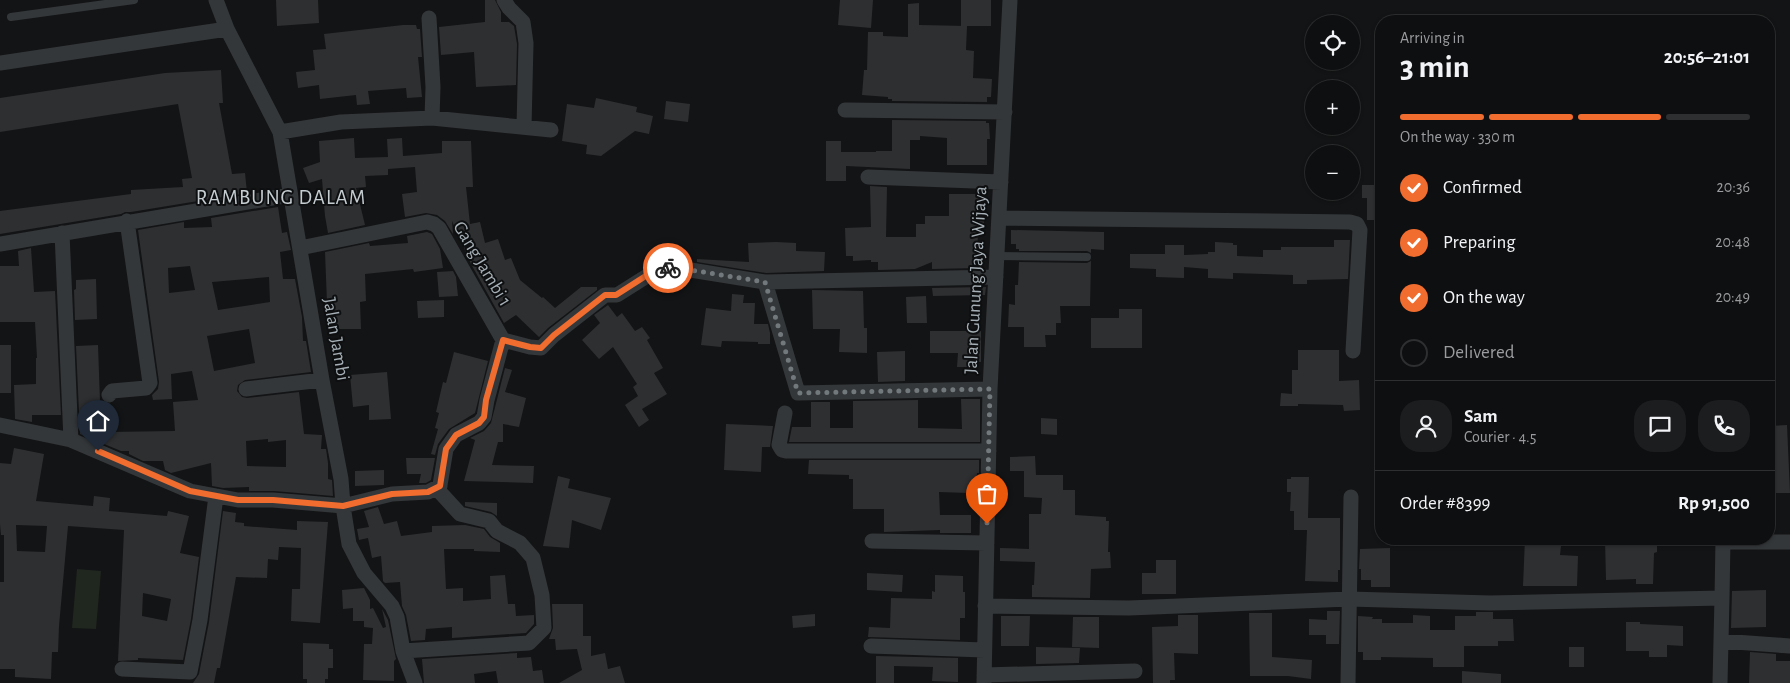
<!DOCTYPE html>
<meta charset="utf-8">
<style>
:root{--surface:#0e0f10;--page:#1c1d1e;--text:#f1f3f6;--muted:#9b9c9f;--line:#2e2f30;--accent:#f16c2f}
body{margin:0;font-family:"Alegreya Sans",sans-serif;background:var(--page);color:var(--text);height:100vh;display:flex;flex-direction:column;font-size:19px;white-space:nowrap}
*{box-sizing:border-box;margin:0}
p{font-size:16px;color:var(--muted)}
.icon{flex:none;width:28px;height:28px;fill:none;stroke:currentColor;stroke-width:2;stroke-linecap:round;stroke-linejoin:round}
.map{position:relative;flex:1;overflow:hidden}
.details{position:absolute;left:1375px;top:15px;width:400px;height:530px;display:flex;flex-direction:column;background:var(--surface);border-radius:20px;box-shadow:0 1px 4px #0004,0 0 0 1px var(--line)}
.details>*{flex:none}
.controls{position:absolute;left:1305px;top:15px;display:grid;gap:10px}
.controls a{display:grid;place-items:center;width:55px;height:55px;border-radius:50%;background:var(--surface);box-shadow:0 1px 4px #0004,0 0 0 1px var(--line);font-size:25px}
.pin{position:absolute;display:grid;place-items:center;width:42px;height:42px;color:#fff;margin:-51px -21px;border-radius:50% 50% 50% 0;rotate:-45deg;box-shadow:0 0 5px #0007}
.pin .icon{rotate:45deg}
.courier{position:absolute;display:grid;place-items:center;width:50px;height:50px;margin:-25px;border:4px solid #f16c2f;border-radius:50%;background:#fff;color:#222;box-shadow:0 1px 6px #0007}
.overview em{font-style:normal;font-weight:700}
.overview div{display:flex;flex-direction:column-reverse}
.overview{display:flex;align-items:center;justify-content:space-between;height:85px;padding:0 25px}
h1{font-size:32px;font-weight:700;line-height:38px}
.bar{display:grid;grid-template-columns:repeat(4,1fr);gap:8px 5px;align-content:center;height:60px;padding:0 25px}
.bar i{height:6px;border-radius:4px;background:var(--line)}
.bar .current{background:var(--accent)}
.bar p{grid-column:span 4}
.line{display:flex;align-items:center;gap:12px;padding:0 25px;border-top:1px solid var(--line)}
.line div{flex:1}
.round{display:grid;place-items:center;flex:none;width:52px;height:52px;border-radius:20px;background:var(--page)}
ol{padding:0 25px;list-style:none}
li{display:flex;align-items:center;gap:15px;height:55px}
li p{margin-inline-start:auto}
li .icon{padding:5px;border-radius:50%;background:var(--accent);color:#fff;stroke-width:4}
li:last-child{color:var(--muted)}
li i{width:28px;height:28px;border:2px solid var(--line);border-radius:50%}
.map>svg:first-child{display:block}
.green{fill:#20271f}
.building{fill:#2e2f31;fill-rule:evenodd}
.lines{fill:none;stroke-linecap:round;stroke-linejoin:round}
.lane{stroke:#34373a;stroke-width:8}
.street{stroke:#34373a;stroke-width:15}
.done{stroke:#72797d;stroke-width:5;stroke-dasharray:0 9}
.route{stroke:#f16c2f;stroke-width:6}
.labels{text-anchor:middle;dominant-baseline:central;stroke-width:4;stroke-linejoin:round;paint-order:stroke}
.street-label{font-size:19px;fill:#a5afb5;stroke:#0e0f10}
.quarter-label{font-size:21px;letter-spacing:1px;fill:#c5cdd1;stroke:#0e0f10}
</style>
<div class="map">
<svg width="1790" height="683" viewBox="0 0 1790 683">
<rect width="100%" height="100%" fill="#131415"/>
<path class="green" d="M77,569L101,571L96,629L72,628Z"/>
<path class="building" d="M276,0H318L319,23L277,26Z
M485,0H495L501,12V22H509L514,26L517,44L516,85L476,87L474,52L441,55L439,27L485,22Z
M840,0H873L871,28L838,25Z
M961,0H991V26H961Z
M919,3V25L967,26L966,50L974,51L973,78L992,79L991,97H987V102L892,101V99H888V97L862,95L864,70H867L868,32H883V36L908,37V4Z
M403,25H416L417,29H420L422,57H418L422,97L407,98L406,88L368,91L370,104L357,105L356,95L320,99L319,85L298,88L296,72L315,70L313,50L326,49L324,34Z
M221,70L223,103H219L232,174L245,173L247,193L131,212H125L121,214L0,234V211L131,194V190L183,187L182,179L192,178L178,104L0,132V98L165,73Z
M596,98L637,107L636,112L653,116L649,134L635,131L601,156L586,154L587,145L562,141L567,104L594,108Z
M666,101L690,104L688,122L664,119Z
M892,120L986,121V123H989L990,139H987V165H947V138L920,136V140H910V169L846,166V181H826V141H841V152H876V151H892Z
M354,138L355,158L388,157L387,139L402,138L403,156L442,153V141H471L473,187H466L470,224L480,222L485,243L498,239L505,260L511,258L520,280L542,298L543,297L555,308L581,287H597V290L548,328L539,337L516,315L504,323L471,264L452,221L453,234L445,221L437,215L426,213L405,217L402,194L417,192L415,167L388,169V175L365,176L366,187L356,188L365,225L328,233L325,216L322,179L309,183L303,168L320,162L319,141Z
M1362,185H1381V220H1367V198H1362Z
M870,186L887,187L886,237H916V224H925V216H949V194H984V228H978L977,268L932,269V262L915,269L878,270V262H871V260L853,261V256H846L845,228L871,227Z
M278,207L282,233L287,232L291,250L280,252L283,279H295L302,317L303,341H306L311,372L245,380L238,385L237,391L242,397L247,398L299,392L304,434L322,435L321,449H326L328,463V479L332,480L333,496L274,491H249V487L223,488L212,486L211,463L171,473L165,470L163,461H143L129,454V451H121L80,434L76,346L98,345L100,402L107,404L108,432L175,431L173,402L198,400L192,371L171,374L172,399L153,400L152,395L158,389L159,382L138,230L184,222V228L212,227L211,218ZM190,266L195,290L169,293L168,268ZM269,277L270,302L218,310L212,282ZM249,329L255,363L214,371L207,336ZM268,439V442L286,440V467L247,466L246,441Z
M1011,230L1104,232V250L1091,249V253L1087,251H1019V249H1016V244H1011Z
M427,232L432,234L440,249L443,268L414,272L413,269L365,274L366,301L360,302L361,329H332L331,303H327L325,252L369,243L370,246L408,243L407,236Z
M1334,240H1350L1348,279L1307,280V284H1293V275L1233,273V279L1208,278V269L1184,267V278L1156,277V269L1130,268V254H1165V245H1184V255L1208,254V252H1215V242L1233,243V245H1237V256L1263,257V250H1281V247H1334Z
M776,242L796,243V251L825,252L824,271L766,273L697,262V259L749,262L748,243Z
M31,248L34,292L55,291L61,415H32V422L15,419L14,385L36,384V358H37L35,322H0V266H19L18,251Z
M1091,261L1090,306H1060L1061,323H1056V335H1045L1046,347H1024V327H1008L1009,304L1015,305V285H1018L1019,262L1087,263Z
M453,271L456,277L458,296L439,297L437,272Z
M96,279L97,319L75,320L74,290L76,289V280Z
M986,287L985,295L933,296L932,288Z
M812,290L863,291L864,328H867V353L839,352L840,329H813Z
M732,294L744,295L743,303H755L754,324H768L770,333V344H758V342L722,341L721,347L701,345L706,308L731,311Z
M926,296L927,323H907L906,297Z
M444,300V317L418,318L417,301Z
M608,305L617,317L622,313L635,331L642,327L650,338L647,340L663,368L654,373L667,394L642,409L649,420L639,427L625,405L638,396L633,387L637,384L613,347L599,359L582,340L600,323L594,315Z
M1119,309H1142V348H1091V318H1119Z
M930,331H981V362H972V367H957L958,353H930Z
M0,345H11V393H0Z
M1298,350H1339V381L1359,380L1360,410L1344,411L1343,405L1298,404V406H1280L1281,393L1292,394V370H1298Z
M905,351V381L878,382L877,352Z
M454,352L488,361L475,413L449,429L438,444L435,455L431,454L438,429L435,428L439,413L436,412L443,382L446,383Z
M505,368L512,370L505,392L526,398L519,427L503,424V442H498L492,465L534,466L533,483L464,481L475,440L470,438L484,431L491,423Z
M387,372L391,419L369,420V405L353,407L350,375Z
M961,399H980V442H789L792,427H811V402H830V428H853V401L918,400V428L962,429Z
M1041,418L1057,419V435L1041,434Z
M726,424L773,426L770,447H762L761,472L724,470Z
M1787,425L1790,493H1769V426Z
M14,448L44,454L36,501L93,506L94,496L110,498L109,511L167,516L168,511L189,516L180,553L199,557L191,619L183,660L138,658V660L118,661L124,530L68,526L59,626L58,652H52L51,679L15,677V669H0V582H4V535H1L0,524V463L11,464ZM16,525L47,526L45,552L17,551ZM143,593L171,599L167,621L142,616Z
M1035,456L1036,475H1063V490H1075V515L1106,517V521H1109L1108,552H1110L1111,568L1091,569L1090,598L1032,597V585H1034L1035,562L1000,561V548L1029,549V514H1041L1042,498L1024,497V471H1010V457Z
M406,458H435L431,480L426,483H419L421,474H407Z
M809,460H979V473H977L976,485H970L969,493L939,492L940,515H971V533H940V530L884,532V509H853V479H849V475L808,474Z
M384,470V485L355,486V471Z
M558,476L570,479L568,488L611,498L601,530L572,520L569,548L543,546Z
M1291,477H1309L1308,518H1340V570H1338V582L1305,581L1307,530H1294V511H1290L1291,492H1287V479H1291Z
M465,502L497,503V516L491,512L465,506Z
M378,507L384,524L397,521L401,536L432,532V526L465,525L484,529L490,537L500,543V552L474,551V549H444L446,589L463,588V601L491,599L490,576L505,575L508,604H515L516,616L534,615V624L526,633L452,638V627L426,629L425,640L411,641L406,615L402,606L400,582L385,583L383,581L381,556L372,558L368,538L359,540L357,529L369,527L364,511Z
M223,511L236,513L235,522L244,523V526L297,530V521L328,522L320,623L291,621L292,589H300L301,548L279,547L278,560L268,559L267,578L236,577L220,668H217L214,683H193L199,674L209,622Z
M1525,539H1542V545L1561,546L1560,555L1578,556L1577,586H1523Z
M1605,539H1657V552L1654,553L1653,584H1636V579L1606,580Z
M1390,548V587H1371V580H1361V569H1359L1360,549Z
M1156,560H1176V594H1142V573H1156Z
M867,573L903,575L902,592L867,590Z
M935,575L963,576V592H965V618H960V640L868,637L869,627L890,628L891,598L932,599V591L935,592Z
M364,588L370,600V609L373,608L383,628L386,627L382,609L388,620L396,659L394,661V681L363,680L364,644H372L373,628L364,627V621H353V608L343,609L342,590Z
M1766,590V627L1731,628L1732,591Z
M552,604H583V636H591V656L605,653L608,669L620,666L625,683H559L582,670L577,649L556,650L555,639H549L553,628Z
M1327,611H1340L1339,644H1326V635H1309V619L1327,620Z
M1476,612H1493V619H1513L1514,641H1498V646H1464V667H1433V658L1381,657V660H1363V652H1358V616L1373,617L1372,619H1382V623H1413V615L1430,616V630H1455V616H1476Z
M1249,613H1272V657L1312,660L1311,679L1288,676H1250Z
M815,614V626L793,628L792,616Z
M1178,615H1198V654L1174,653L1175,680H1170V683H1153L1152,627L1178,626Z
M1001,616H1030L1029,646H1001Z
M1073,617H1099V648L1072,647Z
M1626,622H1640V624L1683,626V646L1667,645V657H1649V651H1626Z
M303,643L329,644V649H333V668H328V679H325V683H307V679H303Z
M1036,647L1080,648L1079,663L1036,664Z
M1569,647H1584V667H1569Z
M1750,652L1776,654V661H1790V683H1749Z
M517,653V658L531,657L533,671L542,670L544,683H498L496,671L474,674L475,683H424L422,659Z
M876,656L958,658V682L932,681L933,667L894,666V683H876Z
M1462,671L1501,674V683H1462Z"/>
<g class="lines">
<path class="lane" d="M11,17L134,0
M997,256L1087,257"/>
<path class="street" d="M216,0L227,29L280,132L322,380L341,479L343,506L349,544L364,573L392,606L397,617L403,651L415,683
M504,0L509,8L523,22L526,43L524,127
M429,18L433,87L432,118
M0,63L227,29
M845,110L1005,112
M280,132L341,122L432,118L551,130
M868,177L1001,182
M999,218L1350,222L1357,224L1360,230L1353,351
M62,233L71,440
M0,244L290,195
M300,248L427,222L434,224L439,228L503,340
M765,282L798,393L990,389
M503,340L530,347L541,348L554,335L605,295H617L655,271L672,267L765,282L996,277
M246,389L322,380
M109,395L112,391L146,388L150,383L127,221
M785,413L779,445L782,450L786,451H989
M0,425L71,440L190,491L238,500H273L343,506L392,494L428,492L440,486
M872,541L987,543
M1722,542H1790
M985,606L1129,608L1349,599L1490,603L1722,598L1723,539
M1721,641L1790,646
M871,646L984,650
M403,651L529,643L544,628L542,595L533,558L520,543L497,531L489,521L460,514L439,491L446,449L456,435L479,423L484,417L487,400L503,340
M122,669L190,672L200,620L216,496
M984,675L1135,671
M984,683L990,389L1010,0
M1348,683L1351,497
M1720,683L1722,598"/>
</g>
<g class="lines">
<path class="done" d="M668,268L672,267L765,282L798,393L990,389L987,524"/>
<path class="route" d="M98,451L190,491L238,500H273L343,506L392,494L428,492L440,486L446,449L456,435L479,423L484,417L486,400L503,340L530,347L541,348L554,335L605,295H616L655,270L668,268"/>
</g>
<g class="labels">
<g class="street-label">
<text transform="translate(482 264) rotate(59)">Gang Jambi 1</text>
<text transform="translate(976 280) rotate(-87)">Jalan Gunung Jaya Wijaya</text>
<text transform="translate(336 339) rotate(80)">Jalan Jambi</text>
</g>
<g class="quarter-label">
<text x="281" y="197">RAMBUNG DALAM</text>
</g>
</g>
</svg>
<div class="controls">
<a><svg class="icon" aria-label="locate" viewBox="0 0 24 24"><circle cx="12" cy="12" r="6"/><path d="M12 2v4M12 18v4M2 12h4M18 12h4"/></svg></a>
<a>+</a>
<a>−</a>
</div>
<div class="pin" style="left:987px;top:524px;background:#ea580c"><svg class="icon" aria-label="bag" viewBox="0 0 24 24"><path d="M5 8h14l-1 12H6zM9 8a3 3 0 0 1 6 0"/></svg></div>
<div class="pin" style="left:98px;top:451px;background:#1f2937"><svg class="icon" aria-label="home" viewBox="0 0 24 24"><path d="M3 11l9-7 9 7M6 9v11h12V9"/></svg></div>
<div class="courier" style="left:668px;top:268px"><svg class="icon" aria-label="bike" viewBox="0 0 24 24"><circle cx="6" cy="16" r="4"/><circle cx="18" cy="16" r="4"/><path d="M6 16l4-8h5l3 8M10 8l3 8H6M13 5h3"/></svg></div>
<section class="details">
<div class="overview"><div><h1>3 min</h1><p>Arriving in</p></div><em>20:56–21:01</em></div>
<div class="bar"><i class="current"></i><i class="current"></i><i class="current"></i><i></i><p>On the way · 330 m</p></div>
<ol>
<li><svg class="icon" aria-label="check" viewBox="0 0 24 24"><path d="M5 12l5 5 9-10"/></svg>Confirmed<p>20:36</p></li>
<li><svg class="icon" aria-label="check" viewBox="0 0 24 24"><path d="M5 12l5 5 9-10"/></svg>Preparing<p>20:48</p></li>
<li><svg class="icon" aria-label="check" viewBox="0 0 24 24"><path d="M5 12l5 5 9-10"/></svg>On the way<p>20:49</p></li>
<li><i></i>Delivered</li>
</ol>
<div class="line" style="height:90px"><a class="round"><svg class="icon" aria-label="person" viewBox="0 0 24 24"><circle cx="12" cy="8" r="4"/><path d="M4 21q1-7 8-7t8 7"/></svg></a><div><b>Sam</b><p>Courier · 4.5</p></div><a class="round"><svg class="icon" aria-label="chat" viewBox="0 0 24 24"><path d="M4 5h16v11H9l-5 4z"/></svg></a><a class="round"><svg class="icon" aria-label="phone" viewBox="0 0 24 24"><path d="M5 4h4l2 5-3 2q2 4 5 5l2-3 5 2v4C11 20 4 13 5 4z"/></svg></a></div>
<div class="line" style="height:65px"><div>Order #8399</div><b>Rp 91,500</b></div>
</section>
</div>
